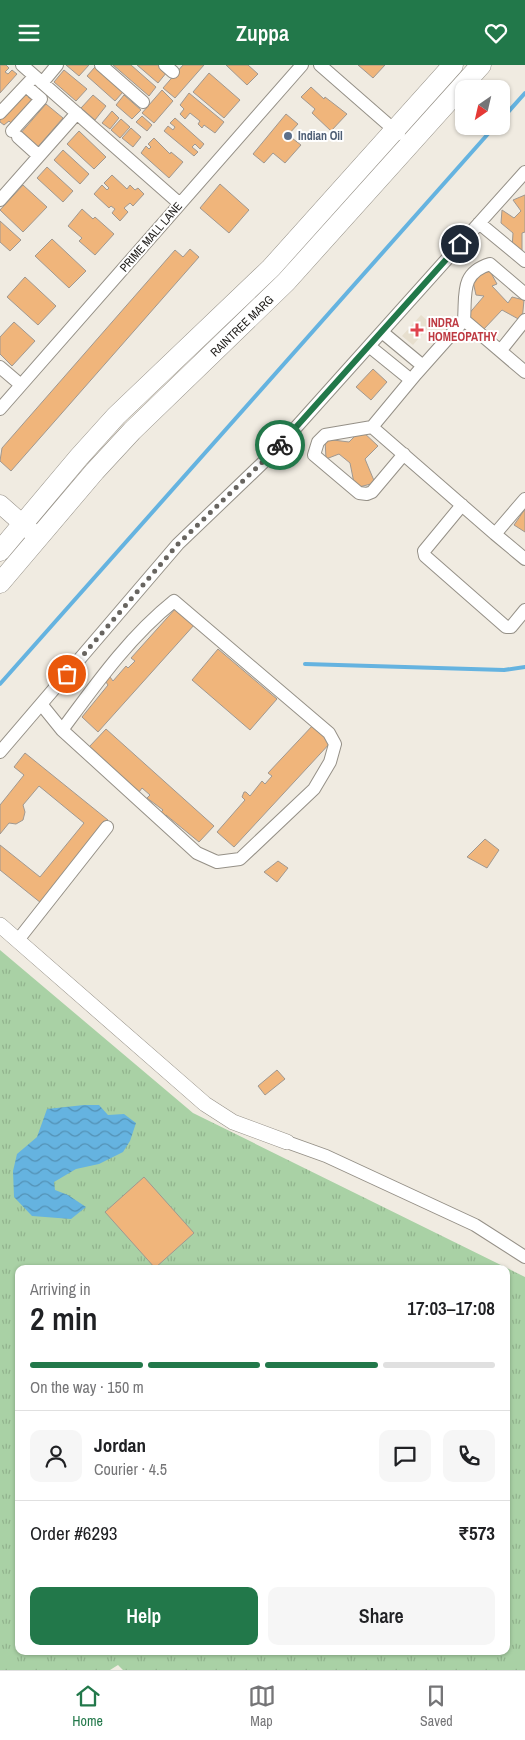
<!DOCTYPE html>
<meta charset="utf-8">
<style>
:root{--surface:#fff;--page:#f6f6f6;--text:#202124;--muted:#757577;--line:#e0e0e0;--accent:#22784a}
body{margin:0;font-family:"Archivo Narrow",sans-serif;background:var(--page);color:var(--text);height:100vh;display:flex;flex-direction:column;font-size:19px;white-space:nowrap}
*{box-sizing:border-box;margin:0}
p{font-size:16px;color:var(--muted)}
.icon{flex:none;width:28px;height:28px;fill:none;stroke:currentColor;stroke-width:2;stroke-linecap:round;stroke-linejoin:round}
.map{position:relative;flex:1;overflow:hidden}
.drawer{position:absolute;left:15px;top:1200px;width:495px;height:390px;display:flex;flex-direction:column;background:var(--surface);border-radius:10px;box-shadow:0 1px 4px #0004}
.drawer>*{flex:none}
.needle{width:32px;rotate:214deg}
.fabs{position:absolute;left:455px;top:15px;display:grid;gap:10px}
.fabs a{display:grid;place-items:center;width:55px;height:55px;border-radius:10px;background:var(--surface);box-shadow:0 1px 4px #0004;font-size:25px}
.pin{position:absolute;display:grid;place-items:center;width:42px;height:42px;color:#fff;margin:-21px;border:2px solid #fff;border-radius:50%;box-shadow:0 1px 5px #0007}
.courier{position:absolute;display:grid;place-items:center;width:50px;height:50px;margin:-25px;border:4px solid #22784a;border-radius:50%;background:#fff;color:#222;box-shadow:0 1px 6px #0007}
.headline em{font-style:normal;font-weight:600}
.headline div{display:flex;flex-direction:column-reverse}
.headline{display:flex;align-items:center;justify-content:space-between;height:85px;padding:0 15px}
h1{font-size:32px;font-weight:600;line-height:38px}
.bar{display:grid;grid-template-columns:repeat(4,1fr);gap:8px 5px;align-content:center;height:60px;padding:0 15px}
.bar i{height:6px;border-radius:4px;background:var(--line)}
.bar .current{background:var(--accent)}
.bar p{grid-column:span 4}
.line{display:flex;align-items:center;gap:12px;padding:0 15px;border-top:1px solid var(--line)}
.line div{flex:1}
.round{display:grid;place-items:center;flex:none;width:52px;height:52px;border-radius:10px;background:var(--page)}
.action{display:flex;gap:10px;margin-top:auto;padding:10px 15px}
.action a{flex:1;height:58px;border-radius:10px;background:var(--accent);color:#fff;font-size:20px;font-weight:600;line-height:58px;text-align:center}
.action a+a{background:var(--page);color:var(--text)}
header{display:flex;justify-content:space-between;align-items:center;height:65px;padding:0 15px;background:var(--accent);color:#fff;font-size:22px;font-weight:600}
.dock{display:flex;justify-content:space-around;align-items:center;height:70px;border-top:1px solid var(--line);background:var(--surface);font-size:14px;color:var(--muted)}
.dock a{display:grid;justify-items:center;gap:2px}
.dock .current{color:var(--accent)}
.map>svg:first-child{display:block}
.built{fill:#e7dfce}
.grass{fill:url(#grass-tufts);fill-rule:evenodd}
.water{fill:url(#water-waves)}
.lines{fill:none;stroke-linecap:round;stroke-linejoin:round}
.stream{stroke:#65b3e0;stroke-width:4}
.building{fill:#f0b57b;stroke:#a09890}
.minor-casing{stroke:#959087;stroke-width:14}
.tertiary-casing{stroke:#959087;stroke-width:16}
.secondary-casing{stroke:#959087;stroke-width:19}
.primary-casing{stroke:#959087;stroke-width:21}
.minor{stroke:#fff;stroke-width:12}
.tertiary{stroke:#fff;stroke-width:15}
.secondary{stroke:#fff;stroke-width:18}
.primary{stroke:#fff;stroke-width:20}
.done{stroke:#686560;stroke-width:5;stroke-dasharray:0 9}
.route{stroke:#22784a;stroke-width:6}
.service-dot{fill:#5c6f8a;stroke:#fff;stroke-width:2}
.health-dot{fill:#e0444e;stroke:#fff;stroke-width:2}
.labels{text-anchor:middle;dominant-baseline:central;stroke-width:4;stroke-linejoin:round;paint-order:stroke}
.service-label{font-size:12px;font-weight:bold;fill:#4e5e75;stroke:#fff;text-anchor:start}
.street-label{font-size:12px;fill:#1f1d1a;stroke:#fff}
.health-label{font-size:12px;font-weight:bold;fill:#be3a42;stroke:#fff;text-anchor:start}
</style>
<header><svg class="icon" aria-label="menu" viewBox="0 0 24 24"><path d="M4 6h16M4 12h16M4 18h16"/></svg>Zuppa<svg class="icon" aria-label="heart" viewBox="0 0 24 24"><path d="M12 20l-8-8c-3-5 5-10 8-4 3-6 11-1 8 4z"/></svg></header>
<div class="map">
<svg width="525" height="1605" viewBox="0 0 525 1605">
<defs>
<pattern id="grass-tufts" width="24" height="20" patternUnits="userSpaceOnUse" patternTransform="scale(1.25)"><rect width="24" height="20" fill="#a9d1a5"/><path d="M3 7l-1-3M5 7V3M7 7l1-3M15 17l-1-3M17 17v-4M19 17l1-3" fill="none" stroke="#91b38d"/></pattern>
<pattern id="water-waves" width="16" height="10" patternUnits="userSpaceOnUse" patternTransform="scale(1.25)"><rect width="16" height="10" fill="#65b3e0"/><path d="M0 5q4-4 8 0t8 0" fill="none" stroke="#5391b5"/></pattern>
</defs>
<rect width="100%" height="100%" fill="#f0ebe1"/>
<path class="built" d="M421,250L431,259L413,280L402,271Z"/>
<path class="grass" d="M0,885L193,1048L525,1212V1605H123L118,1600L110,1605H0ZM19,1204H506V1586H19Z"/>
<path class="water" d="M84,1040H99L108,1050L124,1049L136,1058L130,1076L123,1087L99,1099L76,1104L54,1117L55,1125L68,1130L86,1142L71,1154L32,1151L14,1132L13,1106L17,1089L37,1072L47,1044Z"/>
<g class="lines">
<path class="stream" d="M501,55L525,28
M305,599L504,605L525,602
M0,619L495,61"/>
</g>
<path class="building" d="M0,0H6L9,3L5,7L8,9L12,5L17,9L0,28Z
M66,0H89L79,11Z
M113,0H131L156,22L149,31Z
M137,0H158L167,7L158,18Z
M183,0H204L175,33L163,23Z
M226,0H248L258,9L247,20Z
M358,0H385L373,13Z
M95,2L123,27L115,36L87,11Z
M64,5L87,24L76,36L54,17Z
M209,8L240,35L224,53L193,27Z
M311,22L324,34L325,32L347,49L331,66L312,48L315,44L301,32Z
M25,23L31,29L28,32L32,35L12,59L9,56L4,60L0,57V52Z
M162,25L173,36L154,58L142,48Z
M189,28L224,57L215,68L204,60L202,63L198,59L200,56L190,48L185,54L180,49L184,44L180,40Z
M93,30L106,41L95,55L81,43Z
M124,30L141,45L132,54L116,40Z
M46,39L63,53L35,85L19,70Z
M112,46L119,53L110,64L102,58Z
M286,49L298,59L288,70L301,80L285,98L273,88L264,98L253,89Z
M142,51L152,60L147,66L136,57Z
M175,53L204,79L200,84L195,79L192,82L198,87L194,91L164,66L168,61L173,65L175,62L170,58Z
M121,54L130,62L120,73L111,65Z
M131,63L141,72L133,82L122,73Z
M79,66L106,92L94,104L67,79Z
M154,73L170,89L171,87L183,97L169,113L141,88L146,81L149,84L151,82L148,79Z
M63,85L89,109L80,119L54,95Z
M47,102L73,126L63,137L37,113Z
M112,110L127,124L130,120L135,125L138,123L144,129L133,141L130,138L124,143L128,147L120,156L112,148L115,144L111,141L109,143L94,129L102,120L107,125L109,123L104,118Z
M220,119L249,145L229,168L200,143Z
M23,120L47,142L23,167L0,145Z
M525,130V167L522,168V189L512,184L513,168L501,158L502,145L514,153L521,146L513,135Z
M82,144L93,154L95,152L114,169L95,190L79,176L82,173L68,161Z
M0,156L21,175L10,186L0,177Z
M52,174L86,206L69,223L35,191Z
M190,184L199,192L11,406L0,396L2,383L175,185L183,192Z
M490,206L497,219L492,221L508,238L512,232L524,235L522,256L502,245L483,265L467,251L484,231L476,230L472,212Z
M25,212L56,241L38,260L7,232Z
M14,257L35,276L12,301L0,289V272Z
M373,304L387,317L371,335L356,322Z
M361,365L378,381L365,394L375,418L355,423L350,398L339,389L326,394L325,374L349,377Z
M525,444V467L514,460Z
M176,543L195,559L98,667L82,652L108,620L106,617L107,612H110L113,616L126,601L128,603L135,596L131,593Z
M218,584L277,634L250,665L192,615Z
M314,659L332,676L234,782L217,767L245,735L242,732L244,727H246L250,731L262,716L265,719L272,711L268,708Z
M106,664L214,761L199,777L166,750L164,753L159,749L163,745L147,733L150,730L142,723L139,727L89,682Z
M25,688L108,755L41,838L0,805V780L40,812L84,758L39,721L23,740L25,747L23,755L16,759L9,758L0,769V740L24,710L14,702Z
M485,774L499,785L487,803L467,792Z
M278,796L288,803L277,817L264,807Z
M277,1005L285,1014L265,1030L258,1021Z
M144,1112L194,1168L155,1203L105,1147Z"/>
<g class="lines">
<g class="minor-casing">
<path id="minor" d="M22,0L180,139
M101,0L143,37
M165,0L173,7
M320,0L399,69
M42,18L57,0
M0,48L31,15
M12,66L41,34L26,21
M18,72L39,91
M0,135L77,48
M479,158L525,196
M464,255C466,229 460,208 490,199L525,229
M382,267L423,301
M369,281L411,315
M501,285L525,255
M0,302L21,320
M525,307L464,255L416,309L372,362L495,469L525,434
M0,344L302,0
M372,362L325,370L318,377L314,390L359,428L367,429L372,427L404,389
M462,440L424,486L425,491L506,562H511L525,545
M495,469L525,494
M41,639L62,665L197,788L217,797L240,794L314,724L330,697L335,679L329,668L174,536C129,572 96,619 62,665
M0,687L178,479L273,388L525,107
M18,875L107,762
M287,1077L326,1091L475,1160L525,1192"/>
</g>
<g class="tertiary-casing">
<path id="tertiary" d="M0,860L205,1039L233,1057L287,1077"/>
</g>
<g class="secondary-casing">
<path id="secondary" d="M0,439L33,468"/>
</g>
<g class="primary-casing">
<path id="primary" d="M0,486L79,392L116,351L271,203L453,0
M0,518L95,406L132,366L286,217L481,0"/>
</g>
<use href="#minor" class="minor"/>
<use href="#tertiary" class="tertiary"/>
<use href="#secondary" class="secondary"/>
<use href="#primary" class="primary"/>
</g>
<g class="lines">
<path class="done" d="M67,609L178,479L280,380"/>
<path class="route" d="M280,380L460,179"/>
</g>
<circle class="service-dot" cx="288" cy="71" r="5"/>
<path class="health-dot" d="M414.5 257.5h5v5h5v5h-5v5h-5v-5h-5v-5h5z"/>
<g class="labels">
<g class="service-label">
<text x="298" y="71">Indian Oil</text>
</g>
<g class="street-label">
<text transform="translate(151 172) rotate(-49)">PRIME MALL LANE</text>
<text transform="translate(242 261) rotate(-44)">RAINTREE MARG</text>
</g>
<g class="health-label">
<text x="428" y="258">INDRA<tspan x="428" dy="14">HOMEOPATHY</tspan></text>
</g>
</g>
</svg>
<div class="fabs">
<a><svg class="needle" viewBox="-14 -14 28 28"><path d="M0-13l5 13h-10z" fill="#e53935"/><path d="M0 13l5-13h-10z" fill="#757577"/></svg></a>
</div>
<div class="pin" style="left:67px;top:609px;background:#ea580c"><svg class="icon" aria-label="bag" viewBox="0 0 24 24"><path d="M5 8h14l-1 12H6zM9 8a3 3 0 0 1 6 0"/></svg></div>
<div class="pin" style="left:460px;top:179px;background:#1f2937"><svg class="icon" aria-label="home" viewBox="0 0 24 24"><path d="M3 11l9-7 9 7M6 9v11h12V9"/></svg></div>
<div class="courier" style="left:280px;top:380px"><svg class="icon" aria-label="bike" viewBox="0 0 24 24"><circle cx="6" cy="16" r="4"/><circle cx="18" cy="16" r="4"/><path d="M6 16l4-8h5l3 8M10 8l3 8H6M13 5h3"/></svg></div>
<section class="drawer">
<div class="headline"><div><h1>2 min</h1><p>Arriving in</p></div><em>17:03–17:08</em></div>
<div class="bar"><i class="current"></i><i class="current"></i><i class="current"></i><i></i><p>On the way · 150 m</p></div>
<div class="line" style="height:90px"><a class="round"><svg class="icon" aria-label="person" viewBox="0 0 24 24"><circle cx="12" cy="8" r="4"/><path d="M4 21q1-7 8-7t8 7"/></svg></a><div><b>Jordan</b><p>Courier · 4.5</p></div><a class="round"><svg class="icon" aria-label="chat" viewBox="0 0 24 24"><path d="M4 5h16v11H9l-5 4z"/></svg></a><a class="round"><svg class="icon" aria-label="phone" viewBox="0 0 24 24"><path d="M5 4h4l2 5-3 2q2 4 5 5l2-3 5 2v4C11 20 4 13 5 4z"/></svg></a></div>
<div class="line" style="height:65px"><div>Order #6293</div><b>₹573</b></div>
<div class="action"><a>Help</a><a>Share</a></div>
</section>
</div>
<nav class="dock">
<a class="current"><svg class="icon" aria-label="home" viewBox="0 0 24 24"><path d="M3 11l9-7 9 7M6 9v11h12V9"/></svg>Home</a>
<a><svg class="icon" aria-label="map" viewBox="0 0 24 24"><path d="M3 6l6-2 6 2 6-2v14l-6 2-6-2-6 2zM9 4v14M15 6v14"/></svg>Map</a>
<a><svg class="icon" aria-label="saved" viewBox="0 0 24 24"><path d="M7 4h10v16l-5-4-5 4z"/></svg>Saved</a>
</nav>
